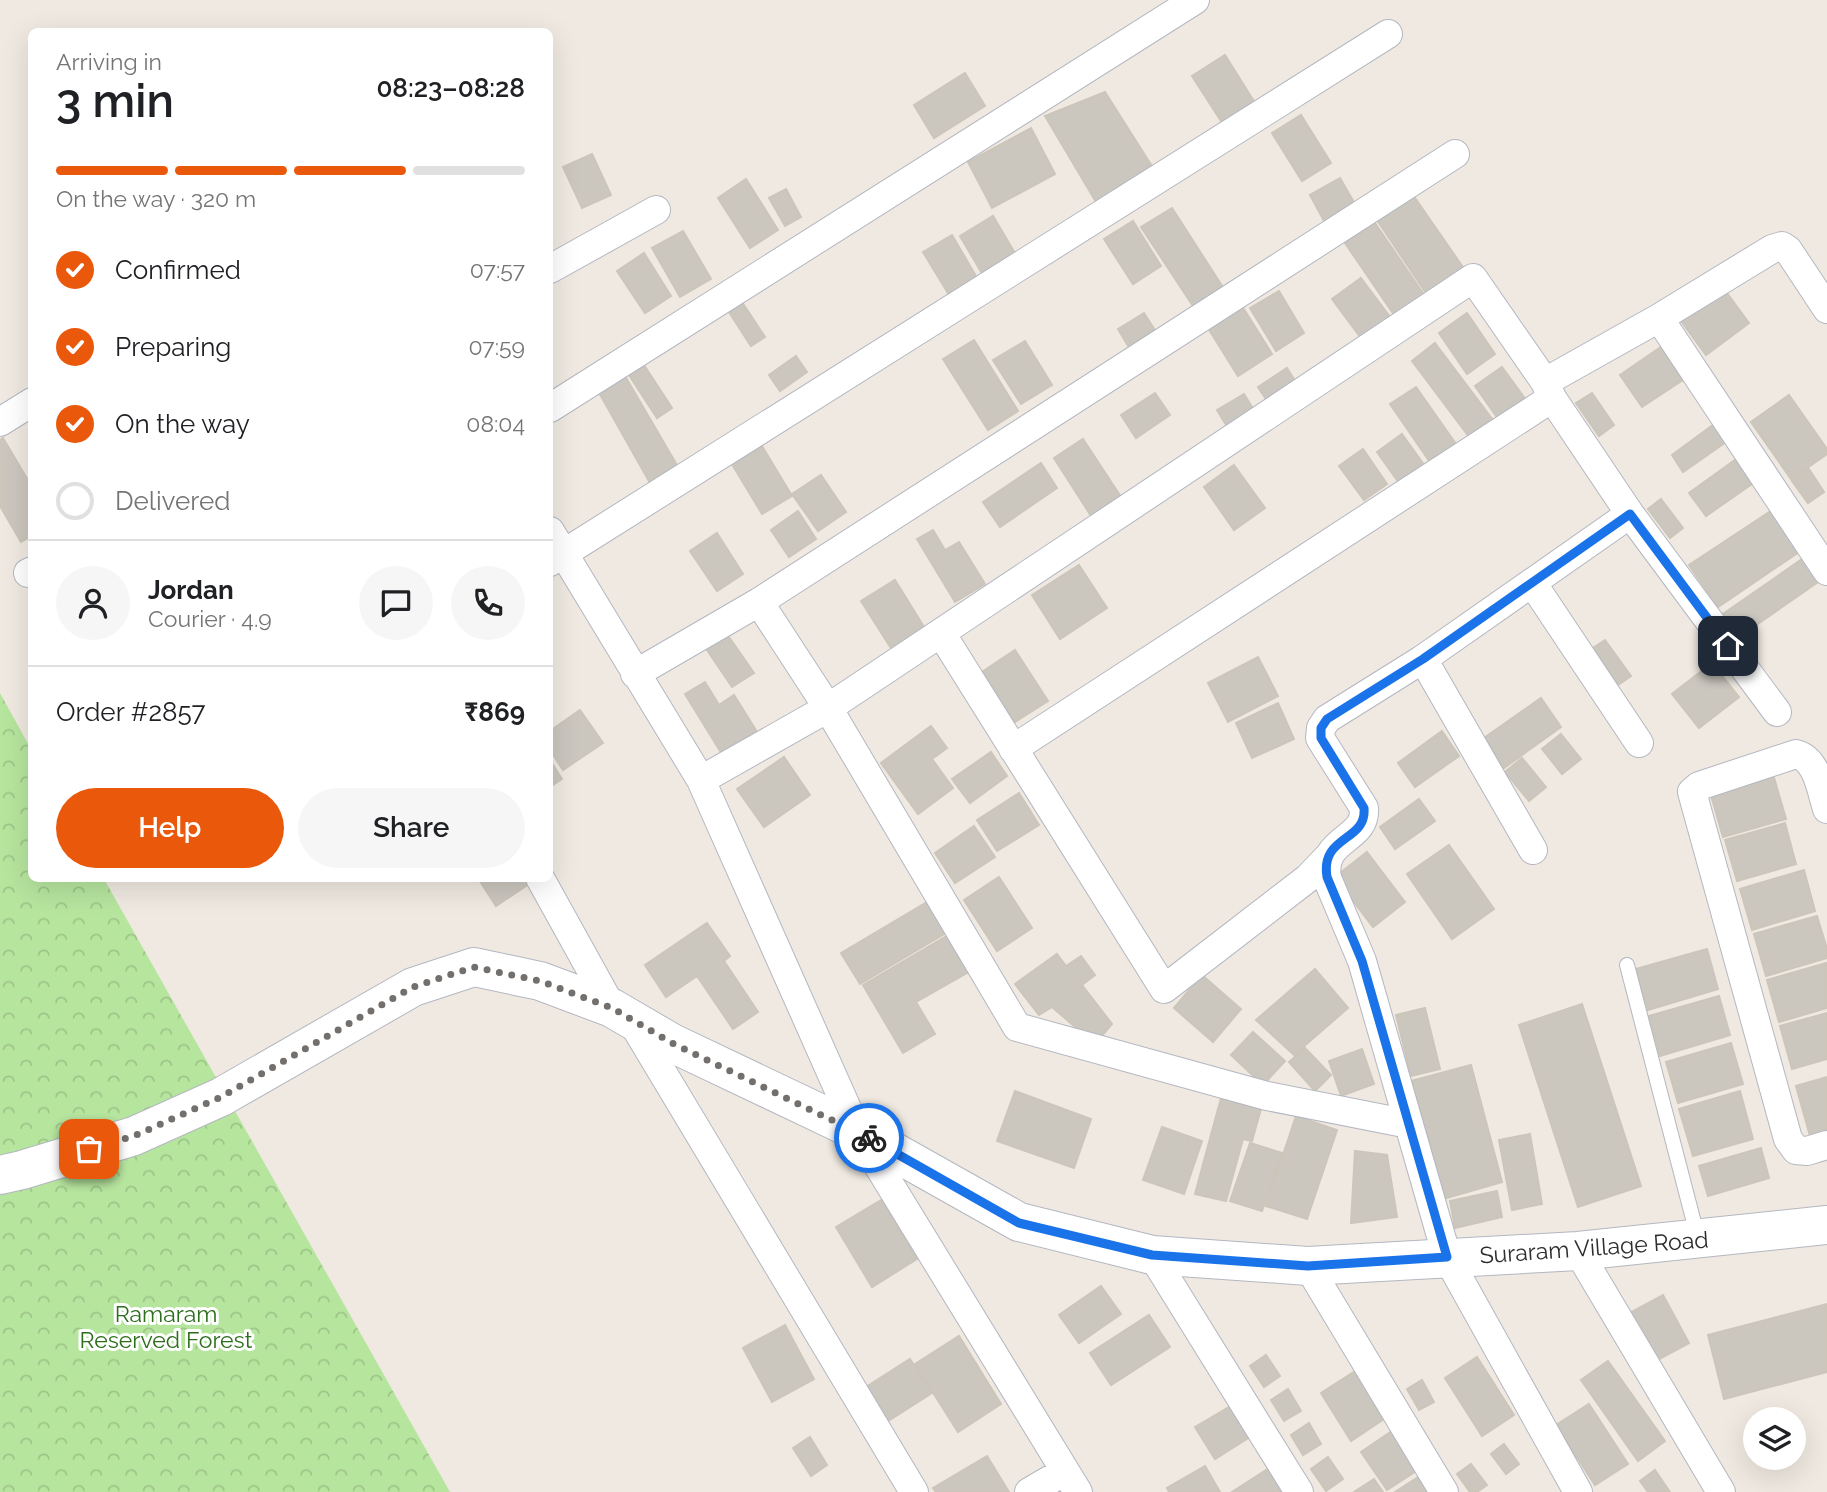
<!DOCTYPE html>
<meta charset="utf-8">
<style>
:root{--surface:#fff;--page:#f6f6f6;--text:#202124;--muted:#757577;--line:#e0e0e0;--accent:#ea580c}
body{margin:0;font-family:Raleway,sans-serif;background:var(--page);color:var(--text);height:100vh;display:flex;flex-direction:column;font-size:26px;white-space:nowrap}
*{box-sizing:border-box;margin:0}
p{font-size:23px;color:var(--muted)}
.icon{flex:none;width:38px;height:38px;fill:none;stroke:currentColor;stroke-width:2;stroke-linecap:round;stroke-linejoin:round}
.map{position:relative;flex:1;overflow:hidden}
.drawer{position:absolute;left:28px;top:28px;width:525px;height:854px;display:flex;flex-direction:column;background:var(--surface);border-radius:10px;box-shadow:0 7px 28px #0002}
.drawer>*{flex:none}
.controls{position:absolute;left:1743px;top:1407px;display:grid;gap:14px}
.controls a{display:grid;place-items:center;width:63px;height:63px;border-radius:50%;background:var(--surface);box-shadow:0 7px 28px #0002;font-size:35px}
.pin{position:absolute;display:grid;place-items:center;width:60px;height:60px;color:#fff;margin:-30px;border-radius:14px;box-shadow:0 4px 10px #0006}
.courier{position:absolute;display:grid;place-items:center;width:70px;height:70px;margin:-35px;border:5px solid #1a73e8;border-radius:50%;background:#fff;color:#222;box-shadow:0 2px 9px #0007}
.head em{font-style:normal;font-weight:600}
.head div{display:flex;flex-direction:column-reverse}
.head{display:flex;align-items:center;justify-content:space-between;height:119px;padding:0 28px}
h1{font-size:46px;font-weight:600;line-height:52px}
.bar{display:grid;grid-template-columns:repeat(4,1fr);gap:10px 7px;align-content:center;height:84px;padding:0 28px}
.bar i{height:9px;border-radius:5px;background:var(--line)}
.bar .current{background:var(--accent)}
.bar p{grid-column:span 4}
.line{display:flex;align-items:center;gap:18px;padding:0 28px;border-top:2px solid var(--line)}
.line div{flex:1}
.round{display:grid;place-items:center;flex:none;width:74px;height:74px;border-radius:37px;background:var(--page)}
ol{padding:0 28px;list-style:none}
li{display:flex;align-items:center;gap:21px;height:77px}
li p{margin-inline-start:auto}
li .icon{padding:7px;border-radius:50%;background:var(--accent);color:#fff;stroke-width:4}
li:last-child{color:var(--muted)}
li i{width:38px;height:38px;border:4px solid var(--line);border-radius:50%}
.button{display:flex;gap:14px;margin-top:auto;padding:14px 28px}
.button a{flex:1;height:80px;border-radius:42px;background:var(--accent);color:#fff;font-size:28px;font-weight:600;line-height:80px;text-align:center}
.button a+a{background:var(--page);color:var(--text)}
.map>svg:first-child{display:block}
.forest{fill:url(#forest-crowns)}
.building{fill:#cbc7bf;stroke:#cbc5ba;stroke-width:2}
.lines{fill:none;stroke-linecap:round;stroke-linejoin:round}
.lane-casing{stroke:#b4b7c1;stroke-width:16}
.street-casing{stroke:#b4b7c1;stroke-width:30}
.secondary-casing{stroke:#b4b7c1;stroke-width:40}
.lane{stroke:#fff;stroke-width:14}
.street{stroke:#fff;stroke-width:28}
.secondary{stroke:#fff;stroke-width:38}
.done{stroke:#726f6d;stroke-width:7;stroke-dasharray:0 12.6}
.route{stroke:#1a73e8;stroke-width:9}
.labels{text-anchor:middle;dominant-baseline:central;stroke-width:6;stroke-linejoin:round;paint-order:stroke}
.street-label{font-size:23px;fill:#2e2e2e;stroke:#fff}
.park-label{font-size:23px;fill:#2c6e1b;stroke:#fff}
</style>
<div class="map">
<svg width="1827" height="1492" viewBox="0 0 1827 1492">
<defs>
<pattern id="forest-crowns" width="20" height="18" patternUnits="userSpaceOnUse" patternTransform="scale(1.75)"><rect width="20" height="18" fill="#b6e59e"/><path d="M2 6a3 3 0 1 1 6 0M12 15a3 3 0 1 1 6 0" fill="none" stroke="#9dc588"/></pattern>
</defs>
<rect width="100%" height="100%" fill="#efe9e1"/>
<path class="forest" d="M0,693L31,749L32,878L104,879L450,1492H0Z"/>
<path class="building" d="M1225,55L1255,103L1223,124L1192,76Z
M965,73L985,106L934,138L914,105Z
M1105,92L1153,168L1096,202L1045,116Z
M1301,115L1331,163L1302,181L1272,133Z
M1031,128L1055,174L992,208L968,162Z
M592,154L611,195L582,208L563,167Z
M1340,178L1355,204L1324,221L1310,195Z
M746,179L778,230L750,248L718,198Z
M786,189L801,217L785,226L769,198Z
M1413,195L1469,276L1432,302L1377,220Z
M1172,208L1224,289L1195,309L1141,227Z
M993,216L1016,255L983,275L960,236Z
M1133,221L1161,266L1133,284L1104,239Z
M1375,223L1429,302L1399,322L1345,243Z
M683,231L711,279L680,297L652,248Z
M952,235L977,278L949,295L923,252Z
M644,253L671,296L645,313L617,271Z
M1361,278L1396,325L1366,345L1332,299Z
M1724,289L1749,323L1706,355L1681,321Z
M1279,291L1304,333L1276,351L1250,308Z
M740,299L765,337L751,346L727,309Z
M1242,306L1272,354L1238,376L1208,328Z
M1144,313L1156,332L1130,349L1118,329Z
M1467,313L1495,354L1467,374L1439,333Z
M974,340L1018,411L988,430L943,359Z
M1025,341L1052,385L1021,404L993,360Z
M1435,343L1493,420L1470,438L1412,361Z
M1661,347L1683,380L1642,407L1620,375Z
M796,356L807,372L780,391L769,375Z
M642,362L672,408L657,418L627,372Z
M1502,367L1526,400L1499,420L1475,386Z
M1287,368L1300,389L1271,407L1258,387Z
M625,376L678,467L650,483L598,391Z
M1416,387L1456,444L1430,462L1390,404Z
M1155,393L1170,415L1136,438L1121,415Z
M1592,393L1614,425L1599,436L1576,403Z
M1244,394L1258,417L1231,433L1217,410Z
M1789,395L1827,449V454L1791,479L1751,422Z
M1713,425L1726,442L1683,472L1672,455Z
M1402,434L1427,469L1402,487L1377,452Z
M3,438L32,487V536L21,542L0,506V440Z
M1083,439L1123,500L1093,519L1054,458Z
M762,446L792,496L762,514L732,464Z
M1363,449L1387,484L1364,500L1339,466Z
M1735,460L1752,484L1706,516L1689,493Z
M1041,463L1057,488L1000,527L983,502Z
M1234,465L1265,508L1234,530L1204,487Z
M1809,469L1824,492L1808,503L1792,481Z
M821,475L846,512L818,531L792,494Z
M1661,499L1683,528L1670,538L1648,509Z
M798,511L816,539L789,557L771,530Z
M1771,511L1799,552L1718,607L1689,565Z
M933,530L945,550L959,542L985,584L955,602L917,539Z
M717,533L743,574L717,591L690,551Z
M1805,557L1821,580L1736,639L1720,616Z
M1079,565L1107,608L1060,639L1032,595Z
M895,580L924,627L891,648L861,601Z
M722,627L754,673L732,687L701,641Z
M1605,640L1631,676L1612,689L1587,652Z
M1015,650L1048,701L1015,722L982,672Z
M1258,657L1278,696L1228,722L1208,683Z
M1712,663L1739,697L1699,728L1672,694Z
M705,682L719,705L734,695L757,732L722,754L685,694Z
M1541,698L1561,727L1504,768L1484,738Z
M1278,703L1294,739L1252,758L1236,723Z
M580,710L603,743L563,770L550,750V731Z
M931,726L947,748L932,759L953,788L918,814L881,763Z
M1442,731L1459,756L1415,787L1398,763Z
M1561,734L1581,759L1562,774L1542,749Z
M991,752L1007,776L970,803L952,779Z
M784,757L810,795L764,827L737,789Z
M1522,758L1546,787L1529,801L1505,772Z
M550,760L562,779L550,787Z
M1773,774L1786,819L1723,837L1710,792Z
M1019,793L1039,825L997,851L977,820Z
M1419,799L1435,821L1395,849L1380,827Z
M1785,823L1796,864L1737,881L1725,840Z
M974,826L995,857L955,883L935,853Z
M1449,845L1494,909L1452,939L1407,874Z
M1367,852L1405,902L1373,927L1335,877Z
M1804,870L1815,911L1752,930L1740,889Z
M999,877L1032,928L997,951L964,900Z
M478,878H530L532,882L496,906Z
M932,899L951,930L860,984L841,953Z
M1817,916L1827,949V958L1766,976L1754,934Z
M707,923L730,956L724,961L758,1012L733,1029L697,976L666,997L645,965Z
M952,933L972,970L916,1002L935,1034L903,1053L863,985Z
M1707,949L1718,989L1648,1010L1636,969Z
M1057,954L1066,966L1081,956L1095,975L1082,985L1112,1024L1095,1044L1052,1007L1039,1015L1015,984Z
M1826,963L1827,1008L1779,1022L1767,980Z
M1315,969L1348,1008L1294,1055L1256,1020Z
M1202,975L1241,1009L1213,1042L1174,1008Z
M1719,996L1730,1035L1660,1056L1649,1016Z
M1582,1004L1641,1186L1578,1207L1519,1025Z
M1425,1008L1440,1069L1411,1076L1396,1015Z
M1827,1013V1059L1792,1069L1780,1026Z
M1253,1032L1285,1061L1263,1085L1231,1055Z
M1731,1043L1743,1084L1678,1103L1666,1062Z
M1305,1048L1331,1075L1315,1091L1289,1062Z
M1362,1049L1374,1084L1341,1096L1329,1061Z
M1471,1065L1502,1182L1443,1199L1411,1081Z
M1827,1077V1131L1810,1136L1796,1086Z
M1015,1091L1091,1119L1074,1168L997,1141Z
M1740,1091L1753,1139L1693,1156L1679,1109Z
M1221,1098L1261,1109L1252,1141L1243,1139L1226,1201L1195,1194Z
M1296,1116L1337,1130L1307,1219L1266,1206Z
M1162,1127L1202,1141L1184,1194L1143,1180Z
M1530,1134L1542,1204L1512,1210L1499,1140Z
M1250,1143L1282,1153L1262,1211L1230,1201Z
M1761,1148L1769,1178L1708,1196L1699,1166Z
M1355,1151L1387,1155L1397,1217L1351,1223Z
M1497,1191L1502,1217L1455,1228L1450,1201Z
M881,1200L917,1259L872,1287L836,1227Z
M1101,1286L1121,1314L1079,1343L1059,1315Z
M1663,1295L1689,1343L1652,1363L1626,1315Z
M1827,1304V1372L1724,1399L1708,1335Z
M1149,1315L1170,1347L1111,1385L1090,1353Z
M785,1325L814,1379L772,1402L743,1348Z
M959,1336L1001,1404L958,1432L915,1364Z
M1266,1355L1280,1376L1264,1387L1250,1366Z
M1477,1357L1514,1415L1482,1436L1445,1378Z
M910,1359L932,1393L888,1421L866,1387Z
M1608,1361L1665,1441L1638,1461L1581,1380Z
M1357,1370L1387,1417L1351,1441L1321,1393Z
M1422,1380L1434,1402L1419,1410L1407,1389Z
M1288,1389L1301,1411L1284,1421L1271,1400Z
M1234,1404L1253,1435L1215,1459L1195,1427Z
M1589,1404L1628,1464L1595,1485L1556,1425Z
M1309,1423L1321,1444L1303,1455L1291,1435Z
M1392,1431L1418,1470L1387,1490L1361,1452Z
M810,1437L827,1465L811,1476L793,1448Z
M1504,1444L1519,1464L1506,1474L1491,1454Z
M987,1456L1009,1492H936L933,1488Z
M1328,1457L1343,1479L1326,1491L1311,1469Z
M1471,1464L1487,1485L1477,1492H1470L1457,1474Z
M1205,1466L1220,1492H1169L1167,1488Z
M1271,1467L1287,1492H1232Z
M1655,1470L1670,1492H1648L1640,1481Z
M1420,1476L1430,1492H1395Z
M1374,1479L1383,1492H1354Z"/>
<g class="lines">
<g class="lane-casing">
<path id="lane" d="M1627,965L1698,1238"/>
</g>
<g class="street-casing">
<path id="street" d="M550,269L656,210
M1659,318L1827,571
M1545,382L1659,318L1772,249L1782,246L1788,250L1827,309
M550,408L1195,0
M0,422L32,402
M550,531L701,780L857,1131L1078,1492
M550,562L1388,34
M28,573L32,571
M1533,584L1639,743
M759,602L828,708L1017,1027L1267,1096L1409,1124
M941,633L1164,989L1308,878L1327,858
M1423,659L1533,850
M635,674L759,602L1455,154
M1013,749L1552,398
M701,780L828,708L1473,278L1545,382L1552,398L1630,514L1777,712
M1827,809C1821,790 1817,759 1796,754L1699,786L1692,792L1788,1139L1796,1150L1807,1151L1827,1145
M540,878L612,1008
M631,1020L914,1492
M1578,1251L1721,1492
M1152,1255L1299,1492
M1308,1266L1444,1492
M1029,1492L1065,1471
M1578,1492L1447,1257L1362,961L1327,878C1320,837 1367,841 1364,808L1320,738L1321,728L1327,719L1423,659L1630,514"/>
</g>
<g class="secondary-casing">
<path id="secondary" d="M0,1175L22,1170L134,1136L221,1097L413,987L474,967L540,981L612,1008L672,1043L857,1131L1019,1222L1152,1255L1308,1266L1578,1251L1827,1225"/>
</g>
<use href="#lane" class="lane"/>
<use href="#street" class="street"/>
<use href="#secondary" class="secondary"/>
</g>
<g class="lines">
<path class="done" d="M89,1149L134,1136L221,1097L413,987L474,967L540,981L612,1008L672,1043L869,1138"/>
<path class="route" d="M869,1138L1019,1223L1152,1255L1308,1266L1447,1257L1362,961L1327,877C1320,835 1367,842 1364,808L1321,738V728L1327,719L1423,659L1630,514L1728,646"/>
</g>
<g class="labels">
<g class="street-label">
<text transform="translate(1594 1247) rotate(-4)">Suraram Village Road</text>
</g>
<g class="park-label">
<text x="166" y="1313">Ramaram<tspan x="166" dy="26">Reserved Forest</tspan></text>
</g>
</g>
</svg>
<div class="controls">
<a><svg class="icon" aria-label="layers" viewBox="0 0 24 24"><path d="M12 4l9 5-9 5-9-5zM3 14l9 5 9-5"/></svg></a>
</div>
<div class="pin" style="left:89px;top:1149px;background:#ea580c"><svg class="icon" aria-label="bag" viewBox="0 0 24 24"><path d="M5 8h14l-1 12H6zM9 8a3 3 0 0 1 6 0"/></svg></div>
<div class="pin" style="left:1728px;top:646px;background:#1f2937"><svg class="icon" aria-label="home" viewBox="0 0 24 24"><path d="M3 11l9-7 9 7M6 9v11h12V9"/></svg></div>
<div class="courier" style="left:869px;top:1138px"><svg class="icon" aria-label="bike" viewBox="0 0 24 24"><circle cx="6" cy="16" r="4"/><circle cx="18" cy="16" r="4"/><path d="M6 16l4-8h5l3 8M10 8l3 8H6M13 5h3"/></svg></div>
<section class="drawer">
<div class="head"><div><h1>3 min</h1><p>Arriving in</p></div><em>08:23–08:28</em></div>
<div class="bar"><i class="current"></i><i class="current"></i><i class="current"></i><i></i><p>On the way · 320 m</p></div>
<ol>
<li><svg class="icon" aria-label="check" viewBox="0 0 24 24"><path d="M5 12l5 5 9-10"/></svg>Confirmed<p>07:57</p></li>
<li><svg class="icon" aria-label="check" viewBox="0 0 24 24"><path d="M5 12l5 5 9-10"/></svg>Preparing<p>07:59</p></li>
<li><svg class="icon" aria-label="check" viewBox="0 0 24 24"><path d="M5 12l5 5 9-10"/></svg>On the way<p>08:04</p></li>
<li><i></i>Delivered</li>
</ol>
<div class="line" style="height:126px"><a class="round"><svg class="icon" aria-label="person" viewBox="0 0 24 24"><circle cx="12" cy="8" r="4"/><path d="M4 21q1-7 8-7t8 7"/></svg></a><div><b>Jordan</b><p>Courier · 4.9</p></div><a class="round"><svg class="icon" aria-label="chat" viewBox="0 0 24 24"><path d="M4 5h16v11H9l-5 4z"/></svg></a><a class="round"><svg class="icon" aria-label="phone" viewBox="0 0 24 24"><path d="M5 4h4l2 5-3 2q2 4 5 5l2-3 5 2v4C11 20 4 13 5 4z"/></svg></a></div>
<div class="line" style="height:91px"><div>Order #2857</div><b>₹869</b></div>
<div class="button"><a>Help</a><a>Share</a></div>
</section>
</div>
